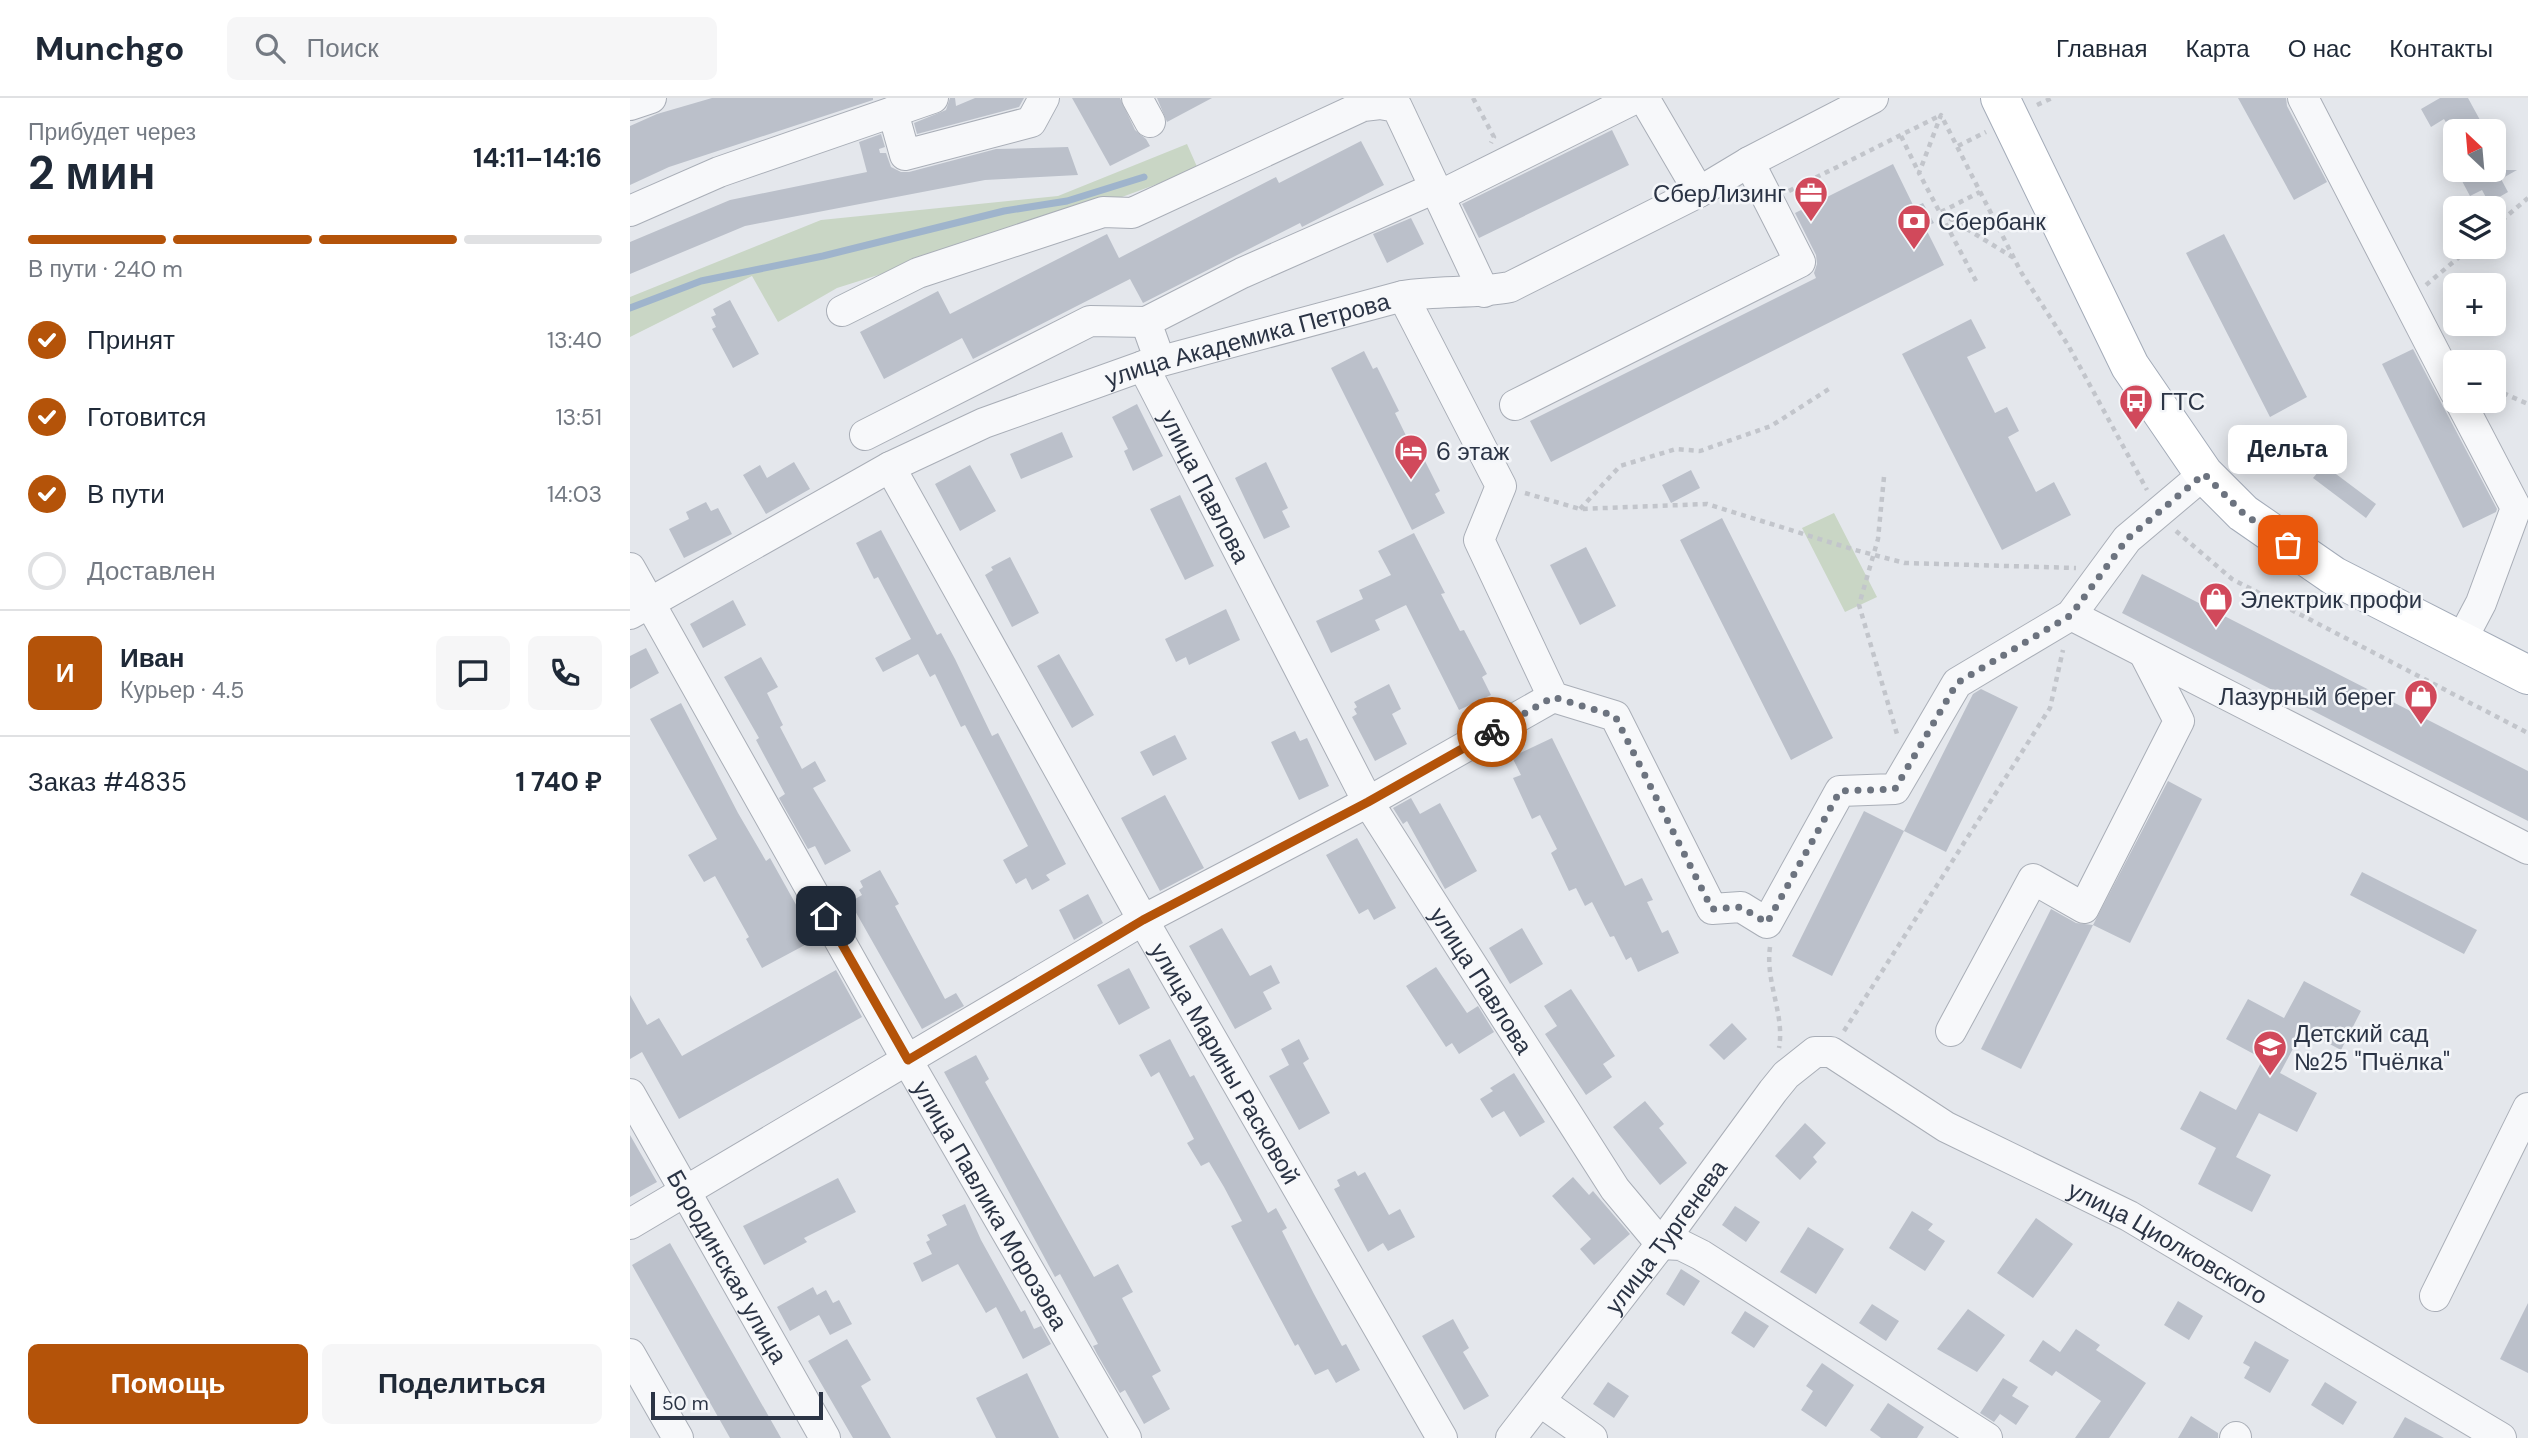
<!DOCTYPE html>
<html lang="ru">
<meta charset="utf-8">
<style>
:root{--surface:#fff;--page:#f6f6f7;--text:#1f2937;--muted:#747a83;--line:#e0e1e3;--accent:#b45309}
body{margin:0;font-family:"DM Sans",sans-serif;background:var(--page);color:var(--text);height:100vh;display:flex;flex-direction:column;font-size:26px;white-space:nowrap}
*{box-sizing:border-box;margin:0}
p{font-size:23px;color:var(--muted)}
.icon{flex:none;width:38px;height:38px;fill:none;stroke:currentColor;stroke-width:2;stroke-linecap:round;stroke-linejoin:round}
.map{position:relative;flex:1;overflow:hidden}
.sheet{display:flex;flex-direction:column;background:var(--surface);width:630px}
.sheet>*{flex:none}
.needle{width:46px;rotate:334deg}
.fabs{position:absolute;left:1813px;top:21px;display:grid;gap:14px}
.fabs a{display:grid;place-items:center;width:63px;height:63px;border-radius:10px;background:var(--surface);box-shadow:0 4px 18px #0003;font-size:35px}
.scale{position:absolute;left:21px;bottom:18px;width:172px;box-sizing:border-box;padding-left:7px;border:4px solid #2b3445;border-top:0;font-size:19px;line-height:24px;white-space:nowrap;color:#2b3445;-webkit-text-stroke:5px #f4f6f9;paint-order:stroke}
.pin{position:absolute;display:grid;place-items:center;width:60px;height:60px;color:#fff;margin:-30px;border-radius:14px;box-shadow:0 4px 10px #0006}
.courier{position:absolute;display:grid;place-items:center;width:70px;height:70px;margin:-35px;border:5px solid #b45309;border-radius:50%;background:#fff;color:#222;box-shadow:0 2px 9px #0007}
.bubble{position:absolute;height:49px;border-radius:10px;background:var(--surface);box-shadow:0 4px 18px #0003;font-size:23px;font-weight:700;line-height:49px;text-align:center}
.summary em{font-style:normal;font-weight:700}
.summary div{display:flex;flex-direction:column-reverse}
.summary{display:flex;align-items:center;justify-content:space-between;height:119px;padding:0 28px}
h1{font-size:46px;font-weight:700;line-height:52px}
.bar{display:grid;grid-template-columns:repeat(4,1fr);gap:10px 7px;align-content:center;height:84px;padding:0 28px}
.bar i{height:9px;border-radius:5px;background:var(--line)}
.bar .active{background:var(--accent)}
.bar p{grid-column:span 4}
.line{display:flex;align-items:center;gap:18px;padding:0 28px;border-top:2px solid var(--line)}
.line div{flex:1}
.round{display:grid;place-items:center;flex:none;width:74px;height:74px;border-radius:10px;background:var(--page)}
ol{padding:0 28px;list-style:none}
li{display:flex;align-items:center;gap:21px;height:77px}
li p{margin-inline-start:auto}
li .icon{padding:7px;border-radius:50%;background:var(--accent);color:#fff;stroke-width:4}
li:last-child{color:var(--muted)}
li i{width:38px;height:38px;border:4px solid var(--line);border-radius:50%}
.button{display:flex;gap:14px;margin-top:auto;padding:14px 28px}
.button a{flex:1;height:80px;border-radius:10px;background:var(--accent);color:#fff;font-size:28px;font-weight:700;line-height:80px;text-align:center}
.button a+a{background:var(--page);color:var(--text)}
header{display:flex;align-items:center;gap:42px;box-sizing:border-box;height:98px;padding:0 35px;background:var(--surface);border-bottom:2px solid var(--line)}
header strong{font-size:33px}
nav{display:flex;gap:38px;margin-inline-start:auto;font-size:24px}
.search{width:490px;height:63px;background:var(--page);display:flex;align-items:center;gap:18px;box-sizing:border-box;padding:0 24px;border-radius:10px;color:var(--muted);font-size:26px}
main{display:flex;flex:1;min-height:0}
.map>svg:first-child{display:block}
.green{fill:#c9d6c5}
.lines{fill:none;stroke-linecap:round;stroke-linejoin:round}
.stream{stroke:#9fb4cc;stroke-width:7}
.building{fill:#bbc0ca}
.minor-casing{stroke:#a9aeb7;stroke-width:32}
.major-casing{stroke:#a3abb8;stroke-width:40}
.path{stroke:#c2c5cb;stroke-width:4.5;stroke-dasharray:5 5;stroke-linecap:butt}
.minor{stroke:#f7f8fa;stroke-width:30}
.major{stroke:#fff;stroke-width:38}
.done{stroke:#6c737f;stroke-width:7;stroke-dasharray:0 12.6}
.route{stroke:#b45309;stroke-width:9}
.labels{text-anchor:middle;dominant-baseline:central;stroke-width:5;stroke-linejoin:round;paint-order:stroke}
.poi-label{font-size:24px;fill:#2b3445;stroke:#f4f6f9;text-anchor:start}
.street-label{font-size:24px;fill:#2b3445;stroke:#f4f6f9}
</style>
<header>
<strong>Munchgo</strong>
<div class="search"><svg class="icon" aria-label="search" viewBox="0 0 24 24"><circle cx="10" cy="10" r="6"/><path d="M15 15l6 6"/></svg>Поиск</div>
<nav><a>Главная</a><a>Карта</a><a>О нас</a><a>Контакты</a></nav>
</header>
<main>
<section class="sheet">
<div class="summary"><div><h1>2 мин</h1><p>Прибудет через</p></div><em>14:11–14:16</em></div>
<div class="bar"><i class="active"></i><i class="active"></i><i class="active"></i><i></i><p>В пути · 240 m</p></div>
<ol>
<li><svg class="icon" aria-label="check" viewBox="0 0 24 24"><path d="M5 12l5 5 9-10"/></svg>Принят<p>13:40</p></li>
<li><svg class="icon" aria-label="check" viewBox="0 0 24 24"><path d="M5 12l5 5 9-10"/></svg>Готовится<p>13:51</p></li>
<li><svg class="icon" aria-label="check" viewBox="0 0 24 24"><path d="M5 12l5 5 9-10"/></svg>В пути<p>14:03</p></li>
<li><i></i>Доставлен</li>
</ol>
<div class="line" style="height:126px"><b class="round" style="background:var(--accent);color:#fff">И</b><div><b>Иван</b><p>Курьер · 4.5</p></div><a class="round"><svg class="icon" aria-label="chat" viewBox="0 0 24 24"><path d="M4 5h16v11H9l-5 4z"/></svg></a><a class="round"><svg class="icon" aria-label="phone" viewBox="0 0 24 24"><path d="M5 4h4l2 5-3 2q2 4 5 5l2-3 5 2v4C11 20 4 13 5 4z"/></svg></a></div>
<div class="line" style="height:91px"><div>Заказ #4835</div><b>1 740 ₽</b></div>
<div class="button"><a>Помощь</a><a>Поделиться</a></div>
</section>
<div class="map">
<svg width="1898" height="1340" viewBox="0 0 1898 1340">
<rect width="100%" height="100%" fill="#e4e7ec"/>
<path class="green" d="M557,46L568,71L473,106L207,190L148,224L122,178L0,239V199L191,122L428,98Z
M1204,415L1247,499L1215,514L1172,430Z"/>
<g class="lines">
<path class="stream" d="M0,210L71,183L193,158L374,113L437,103L514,79"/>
</g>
<path class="building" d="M82,0H243V2L39,69L0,87V28L27,16Z
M320,0H325L326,8L345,0H394L389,9L287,36L284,25L316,12Z
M442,0H490L505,32L516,41L520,48L480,68Z
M527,0H582L537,24Z
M1608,0H1656L1657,8L1697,84L1664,102Z
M1810,0H1838L1856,33H1821L1814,21L1801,29L1791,11Z
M982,32L999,67L849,140L832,106Z
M251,36L255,49L249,51L250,55H256L261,69L271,74H279L366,51L438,49L448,77L355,82L115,128L0,176V144L100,102L237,74L229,44Z
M731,43L754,87L672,129L670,125L513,205L500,181L343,261L332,240L254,281L230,234L308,193L320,216L477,136L489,160L646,79L649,85Z
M1263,66L1284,109L1293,105L1304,125L1295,129L1314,167L921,364L900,323L1186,180L1184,175L1187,166L1186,157L1165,115Z
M1841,72H1887L1871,81L1878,94L1859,105L1852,92L1840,98L1832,83L1843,76Z
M781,120L794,146L757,165L743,136Z
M1594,136L1677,299L1640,319L1556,155Z
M100,202L129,256L103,270L82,231L86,229L81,219L86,217L83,211Z
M1341,221L1356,250L1337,259L1365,315L1377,309L1389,333L1378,339L1406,394L1424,384L1441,417L1372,452L1272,256Z
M1783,251L1867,411L1866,414L1833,430L1752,266Z
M734,253L743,271L747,269L769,313L765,315L783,352L788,349L810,393L805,396L815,415L782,432L701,270Z
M507,306L533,358L503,373L494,353L498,351L482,319Z
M432,334L443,359L391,381L380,356Z
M164,364L180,391L136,416L113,377L130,367L137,380Z
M636,364L658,410L652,413L660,429L634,441L605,380Z
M340,367L366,413L330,433L305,386Z
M1694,367L1746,406L1736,420L1683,380Z
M1061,372L1070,390L1041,405L1032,387Z
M550,397L584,468L555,482L520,411Z
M76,404L81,413L88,410L102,436L54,460L39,431L59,421L56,414Z
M1092,420L1203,640L1161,662L1050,442Z
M251,432L307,537L311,535L325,561L362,638L368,635L436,766L416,777L420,782L402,792L396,780L386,786L373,762L398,748L335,627L331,629L305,576L300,579L288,556L253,574L245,560L281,541L248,479L244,481L226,445Z
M784,435L815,495L811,496L830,533L834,532L857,576L852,579L861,597L829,612L776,507L745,522L750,532L701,555L686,523L733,501L729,492L761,477L748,453Z
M956,449L986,508L950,527L920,467Z
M380,459L409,515L382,529L355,477L363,472L361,469Z
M1512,476L1898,673V723L1492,515Z
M103,502L116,527L73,550L60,526Z
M596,511L610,542L559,567L556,559L546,564L535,541Z
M16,550L29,575L0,591V558Z
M429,556L464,617L442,630L407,568Z
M131,559L148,589L137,595L153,627L150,629L172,671L185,663L196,683L183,690L221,753L195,767L185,748L178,751L149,700L155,696L126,642L129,640L94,579Z
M759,586L771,611L762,616L777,646L745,663L722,619L727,616L724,611L727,609L724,604Z
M1351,591L1388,609L1316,754L1274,733L1343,596Z
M51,605L108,715L136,763L140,760L169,812L172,810L188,840L132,870L116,841L119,839L85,778L74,784L58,757L87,741L20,621Z
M665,633L670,643L677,640L699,688L669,702L641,644Z
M545,637L557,661L523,678L510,654Z
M922,640L995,788L1012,780L1023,802L1017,804L1032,835L1038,832L1049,855L1008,874L1001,859L996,862L984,838L980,839L962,804L955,808L946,790L939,793L921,755L927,751L910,717L902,721L883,680L891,677L882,659Z
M1538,683L1572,701L1500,845L1463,827Z
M535,697L574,770L530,793L491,720Z
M781,700L790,716L777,723L810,705L847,773L815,791L777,723L773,726L763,710Z
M1234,713L1274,733L1202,878L1162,858Z
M727,740L766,810L744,822L738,811L729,816L696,757Z
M250,772L269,806L265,808L315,901L326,895L334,908L292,931L220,804L232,797L229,792L233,789L230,783Z
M1732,774L1847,832L1834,856L1720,797Z
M458,796L473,825L444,842L429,812Z
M1421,811L1446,825L1463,827L1391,971L1351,951Z
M592,830L620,878L641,867L650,885L633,894L642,911L605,931L559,848Z
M892,830L913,866L880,886L859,850Z
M806,869L837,915L848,908L864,934L829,956L822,945L816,949L776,888Z
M499,870L520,910L489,927L467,887Z
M206,872L232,919L49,1021L12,954L0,961V897L17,927L29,920L52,958Z
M1674,883L1731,913L1711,952L1673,932L1650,975L1687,995L1667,1034L1629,1015L1606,1059L1641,1077L1622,1114L1568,1086L1586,1050L1550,1031L1570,993L1606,1012L1633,961L1596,941L1618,901L1654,920Z
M941,891L985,958L973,966L982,979L956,997L915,936L927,928L914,908Z
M1102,925L1117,941L1094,962L1079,947Z
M540,941L560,979L564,977L638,1115L646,1110L657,1130L652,1133L684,1196L712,1248L716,1246L730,1272L706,1285L698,1271L685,1277L668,1246L665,1248L601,1128L612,1123L594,1089L579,1064L571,1068L557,1045L564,1041L529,974L521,979L509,957Z
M669,941L679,961L673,965L700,1015L669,1032L639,978L659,967L651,951Z
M346,957L359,981L355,984L464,1179L488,1166L503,1194L492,1200L531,1273L522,1278L540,1311L514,1326L495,1292L490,1295L467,1256L463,1248L468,1246L430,1176L425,1179L314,974Z
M884,975L915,1024L890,1039L874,1013L862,1020L850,1001L863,993L860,990Z
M1015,1003L1034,1026L1029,1030L1057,1065L1030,1087L983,1029Z
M1175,1025L1196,1045L1183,1059L1187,1064L1170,1082L1145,1058Z
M0,1037L27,1084L0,1099Z
M725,1073L728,1078L735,1074L759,1117L770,1111L785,1139L758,1153L753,1145L738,1154L704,1091L710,1088L707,1082Z
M943,1079L959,1097L963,1093L1000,1136L964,1167L950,1151L961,1141L922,1098Z
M208,1080L226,1114L174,1140L177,1144L134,1167L113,1128Z
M335,1106L351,1142L391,1214L395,1212L404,1231L411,1228L421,1246L393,1261L366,1209L356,1215L328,1166L292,1184L283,1165L302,1156L296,1144L300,1142L297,1137L317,1127L312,1117Z
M1105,1108L1130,1124L1116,1144L1092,1127Z
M1282,1113L1303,1126L1298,1132L1315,1143L1295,1173L1259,1150Z
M1406,1120L1443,1146L1403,1200L1367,1175Z
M1178,1129L1214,1151L1186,1196L1150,1174Z
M40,1145L151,1340H100L2,1167Z
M1051,1171L1070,1183L1054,1208L1036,1196Z
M183,1189L187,1197L196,1192L203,1205L209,1202L222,1226L200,1237L189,1217L160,1233L147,1209Z
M1548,1203L1573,1218L1559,1242L1534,1227Z
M1898,1205V1275L1870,1261Z
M1242,1206L1269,1223L1256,1243L1229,1225Z
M1338,1211L1375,1237L1347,1274L1307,1251Z
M1115,1213L1139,1228L1124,1250L1101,1235Z
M823,1221L839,1250L833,1254L859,1298L834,1312L792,1238Z
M1446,1231L1470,1247L1466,1252L1516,1285L1479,1340H1445L1471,1303L1426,1273L1422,1278L1399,1263L1413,1242L1430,1254Z
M217,1241L241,1282L231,1288L261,1340H223L178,1263Z
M1625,1243L1659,1262L1640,1295L1614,1280L1620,1269L1613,1265Z
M1192,1265L1224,1287L1196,1329L1171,1312L1183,1293L1176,1288Z
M397,1275L429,1340H366L346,1300Z
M1373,1280L1388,1289L1382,1298L1399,1308L1386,1327L1370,1316L1364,1324L1350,1315Z
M978,1284L999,1298L984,1320L963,1306Z
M1695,1284L1727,1304L1713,1327L1681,1307Z
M1258,1305L1294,1329L1287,1340H1251L1240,1332Z
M1561,1318L1588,1335V1340H1548Z
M1775,1319L1814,1340H1763Z"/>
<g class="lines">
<g class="minor-casing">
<g id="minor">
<path d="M507,0L520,24"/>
<path d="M1014,0L1069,94"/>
<path d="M1673,0L1825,294"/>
<path d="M0,7L21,0"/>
<path d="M263,14L275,57L401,24L414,0"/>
<path d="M809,98L1006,0"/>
<path d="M0,113L89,74L303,0"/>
<path d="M773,198L871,388L849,442L923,599L985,618L1082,811L1111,809L1137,825L1210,693L1265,691L1327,585L1441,517L1497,441L1574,376"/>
<path d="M212,213L288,175L473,114L502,115L733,8L750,6L767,9L854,194"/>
<path d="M530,263L516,224L612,175L805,90"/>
<path id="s1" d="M513,268L738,704L985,1091L1031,1146L1051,1147L1071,1157L1357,1340"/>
<path d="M1830,303L1886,410L1851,505L1831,543"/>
<path d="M885,307L1170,164L1119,64"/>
<path d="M235,337L460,223L516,224"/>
<path id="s2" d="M260,369L513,822L812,1340"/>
<path id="s3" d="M0,470L277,962L496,1340"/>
<path id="s4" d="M0,516L260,369L354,325L513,268L773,198C809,192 845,196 880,189L1069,94L1119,64L1243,0"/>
<path d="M1441,517L1898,751"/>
<path d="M1321,933L1403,781L1454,810L1549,623L1514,555"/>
<path id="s5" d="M0,996L195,1340"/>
<path d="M0,1126L513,822L738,704L923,599"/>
<path d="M1805,1198L1898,1010"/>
<path d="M0,1256L48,1340"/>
<path d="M911,1304L962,1340"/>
<path id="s6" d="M881,1340L1031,1146L1143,993L1156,977L1185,954H1201L1316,1029L1499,1118L1871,1340"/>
<path d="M1605,1340L1606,1339"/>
</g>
</g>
<g class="major-casing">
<path id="major" d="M1370,0L1500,268L1574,376L1613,415L1704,478L1898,577"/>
</g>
<path class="path" d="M843,0L864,39L861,45
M1407,7L1422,0
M1271,38L1289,75
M1328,48L1356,34
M1159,93L1311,17
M1311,114L1350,94
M1311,115L1384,160
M1864,129L1898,100
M1346,183L1289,75L1311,17L1391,174L1438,247L1517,392
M1796,187L1841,149
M1864,291L1898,306
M1254,379L1248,441L1229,507L1267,636
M895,395L950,411L1077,406L1225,452L1275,465L1446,470
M950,411L990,368L1046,351L1070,353L1141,328L1199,291
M1546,433L1602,481L1898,635
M1140,849C1135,884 1155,916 1149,950
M1214,933L1420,610L1433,552"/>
<use href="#minor" class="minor"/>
<use href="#major" class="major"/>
</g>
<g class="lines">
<path class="done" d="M862,634L923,599L985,618L1082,811L1111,809L1137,825L1210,693L1265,691L1327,585L1441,517L1497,441L1574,376L1613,415L1658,447"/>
<path class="route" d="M196,818L278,962L513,822L738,704L862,634"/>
</g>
<defs>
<g id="office-pin" transform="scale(1.75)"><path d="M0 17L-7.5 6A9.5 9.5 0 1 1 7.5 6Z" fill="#d1495b" stroke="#f4f6f9"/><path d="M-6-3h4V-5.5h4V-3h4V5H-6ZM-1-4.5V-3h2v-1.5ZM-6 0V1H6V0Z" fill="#fff"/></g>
<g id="bank-pin" transform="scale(1.75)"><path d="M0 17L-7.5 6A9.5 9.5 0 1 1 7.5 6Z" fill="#d1495b" stroke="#f4f6f9"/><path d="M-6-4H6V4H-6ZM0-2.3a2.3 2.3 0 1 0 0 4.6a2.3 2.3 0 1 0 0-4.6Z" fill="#fff"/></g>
<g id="bus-pin" transform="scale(1.75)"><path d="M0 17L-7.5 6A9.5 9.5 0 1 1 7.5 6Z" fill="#d1495b" stroke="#f4f6f9"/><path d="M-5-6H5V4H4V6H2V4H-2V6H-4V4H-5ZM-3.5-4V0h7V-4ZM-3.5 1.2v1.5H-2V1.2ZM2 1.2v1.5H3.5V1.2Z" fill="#fff"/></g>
<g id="hotel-pin" transform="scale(1.75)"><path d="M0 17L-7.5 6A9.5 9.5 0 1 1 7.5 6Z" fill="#d1495b" stroke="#f4f6f9"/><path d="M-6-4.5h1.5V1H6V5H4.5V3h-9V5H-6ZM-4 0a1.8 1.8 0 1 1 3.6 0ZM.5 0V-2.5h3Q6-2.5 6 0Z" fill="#fff"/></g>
<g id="shop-pin" transform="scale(1.75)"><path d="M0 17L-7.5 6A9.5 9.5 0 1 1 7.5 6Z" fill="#d1495b" stroke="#f4f6f9"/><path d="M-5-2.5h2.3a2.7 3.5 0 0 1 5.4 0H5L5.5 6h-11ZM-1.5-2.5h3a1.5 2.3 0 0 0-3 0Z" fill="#fff"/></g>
<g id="school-pin" transform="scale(1.75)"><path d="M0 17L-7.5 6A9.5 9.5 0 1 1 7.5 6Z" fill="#d1495b" stroke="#f4f6f9"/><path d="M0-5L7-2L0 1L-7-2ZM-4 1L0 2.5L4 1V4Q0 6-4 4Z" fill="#fff"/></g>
</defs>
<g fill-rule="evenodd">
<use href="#office-pin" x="1181" y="95"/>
<use href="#bank-pin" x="1284" y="123"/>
<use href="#bus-pin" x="1506" y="303"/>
<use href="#hotel-pin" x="781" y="353"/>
<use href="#shop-pin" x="1586" y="501"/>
<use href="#shop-pin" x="1791" y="598"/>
<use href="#school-pin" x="1640" y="949"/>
</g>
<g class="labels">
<g class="poi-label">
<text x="1156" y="95" text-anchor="end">СберЛизинг</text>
<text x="1308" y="123">Сбербанк</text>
<text x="1530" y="303">ГТС</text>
<text x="806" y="353">6 этаж</text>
<text x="1610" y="501">Электрик профи</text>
<text x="1766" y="598" text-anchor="end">Лазурный берег</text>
<text x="1664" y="935">Детский сад<tspan x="1664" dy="28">№25 "Пчёлка"</tspan></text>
</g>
<g class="street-label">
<text stroke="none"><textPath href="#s4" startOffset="679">улица Академика Петрова</textPath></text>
<text stroke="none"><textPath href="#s1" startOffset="135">улица Павлова</textPath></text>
<text stroke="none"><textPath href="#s1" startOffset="702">улица Павлова</textPath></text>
<text stroke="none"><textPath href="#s2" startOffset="684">улица Марины Расковой</textPath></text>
<text stroke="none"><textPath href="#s3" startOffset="732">улица Павлика Морозова</textPath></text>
<text stroke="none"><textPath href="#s6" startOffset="254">улица Тургенева</textPath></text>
<text stroke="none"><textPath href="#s6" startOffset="896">улица Циолковского</textPath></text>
<text stroke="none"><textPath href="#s5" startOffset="198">Бородинская улица</textPath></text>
</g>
</g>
</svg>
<div class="fabs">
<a><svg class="needle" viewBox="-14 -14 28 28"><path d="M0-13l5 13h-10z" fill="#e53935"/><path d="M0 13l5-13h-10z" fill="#747a83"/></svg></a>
<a><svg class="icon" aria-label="layers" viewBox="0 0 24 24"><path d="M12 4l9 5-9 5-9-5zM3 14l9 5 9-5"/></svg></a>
<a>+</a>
<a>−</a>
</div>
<div class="scale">50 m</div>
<div class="pin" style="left:1658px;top:447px;background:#ea580c"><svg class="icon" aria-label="bag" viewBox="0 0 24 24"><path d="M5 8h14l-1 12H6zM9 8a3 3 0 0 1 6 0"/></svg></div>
<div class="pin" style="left:196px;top:818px;background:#1f2937"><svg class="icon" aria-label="home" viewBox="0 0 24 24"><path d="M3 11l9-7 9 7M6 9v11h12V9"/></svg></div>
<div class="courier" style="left:862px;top:634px"><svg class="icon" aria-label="bike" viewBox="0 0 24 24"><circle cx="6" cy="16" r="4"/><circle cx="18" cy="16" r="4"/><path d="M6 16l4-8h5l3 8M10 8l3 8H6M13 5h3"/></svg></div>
<div class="bubble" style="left:1598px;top:327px;width:119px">Дельта</div>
</div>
</main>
